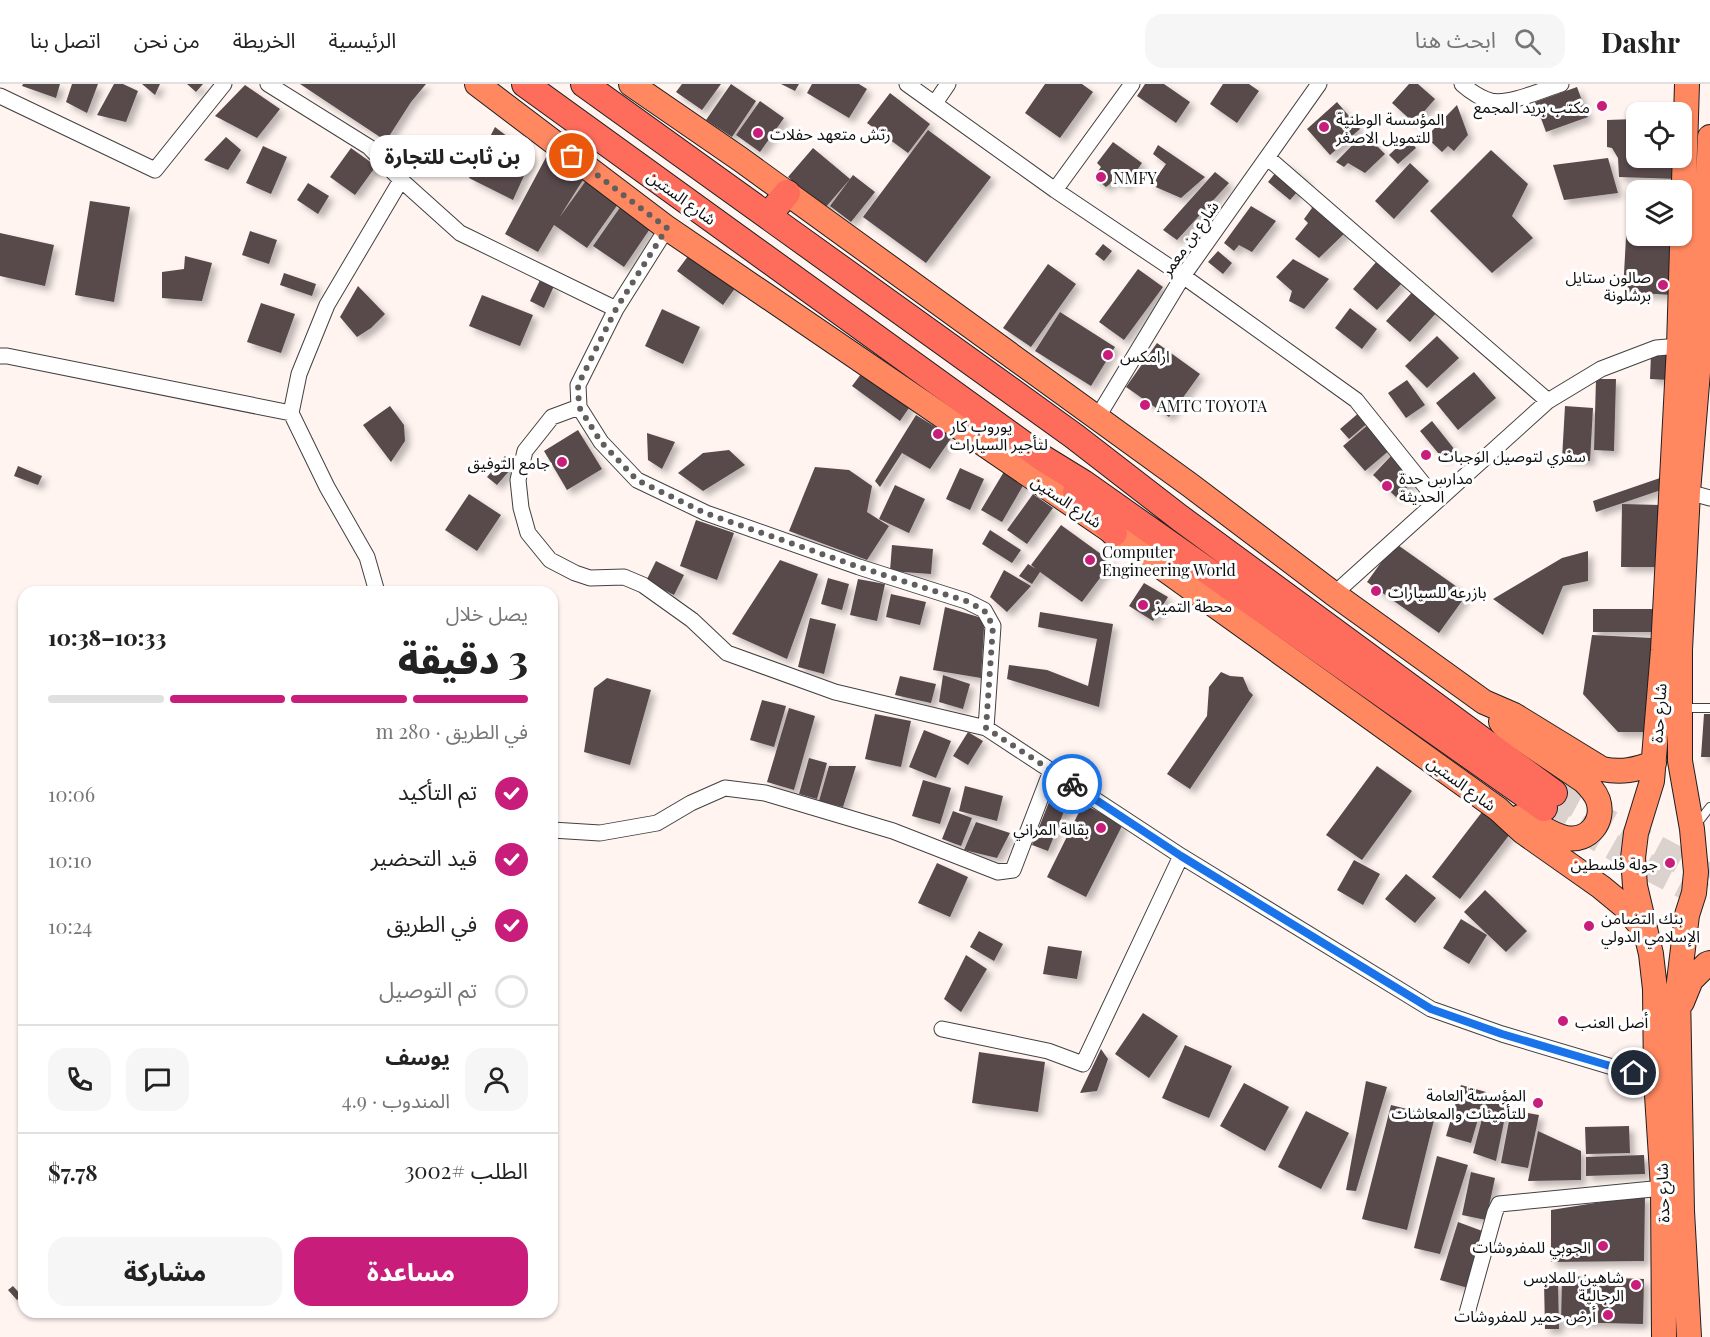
<!DOCTYPE html>
<html lang="ar">
<meta charset="utf-8">
<style>
:root{--surface:#fff;--page:#f6f6f6;--text:#222;--muted:#767676;--line:#e0e0e0;--accent:#c81d7b}
body{margin:0;font-family:"Playfair Display","Noto Sans Arabic",serif;background:var(--page);color:var(--text);direction:rtl;height:100vh;display:flex;flex-direction:column;font-size:22px;white-space:nowrap}
*{box-sizing:border-box;margin:0}
p{font-size:20px;color:var(--muted)}
.icon{flex:none;width:33px;height:33px;fill:none;stroke:currentColor;stroke-width:2;stroke-linecap:round;stroke-linejoin:round}
.map{position:relative;flex:1;overflow:hidden;direction:ltr}
.sheet{position:absolute;left:18px;top:502px;width:540px;height:732px;display:flex;flex-direction:column;background:var(--surface);border-radius:18px;box-shadow:0 2px 4px #0004;direction:rtl}
.sheet>*{flex:none}
.fabs{position:absolute;left:1626px;top:18px;display:grid;gap:12px}
.fabs a{display:grid;place-items:center;width:66px;height:66px;border-radius:12px;background:var(--surface);box-shadow:0 2px 4px #0004;font-size:30px}
.pin{position:absolute;display:grid;place-items:center;width:51px;height:51px;color:#fff;margin:-26px;border:3px solid #fff;border-radius:50%;box-shadow:0 2px 6px #0007}
.courier{position:absolute;display:grid;place-items:center;width:60px;height:60px;margin:-30px;border:4px solid #1a73e8;border-radius:50%;background:#fff;color:#222;box-shadow:0 2px 8px #0007}
.bubble{position:absolute;height:42px;border-radius:18px;background:var(--surface);box-shadow:0 2px 4px #0004;font-size:20px;font-weight:800;line-height:42px;text-align:center;direction:rtl}
.summary em{font-style:normal;font-weight:800}
.summary div{display:flex;flex-direction:column-reverse}
.summary{display:flex;align-items:center;justify-content:space-between;height:102px;padding:0 30px}
h1{font-size:39px;font-weight:800;line-height:45px}
.bar{display:grid;grid-template-columns:repeat(4,1fr);gap:9px 6px;align-content:center;height:72px;padding:0 30px}
.bar i{height:8px;border-radius:4px;background:var(--line)}
.bar .on{background:var(--accent)}
.bar p{grid-column:span 4}
.line{display:flex;align-items:center;gap:15px;padding:0 30px;border-top:2px solid var(--line)}
.line div{flex:1}
.round{display:grid;place-items:center;flex:none;width:63px;height:63px;border-radius:18px;background:var(--page)}
ol{padding:0 30px;list-style:none}
li{display:flex;align-items:center;gap:18px;height:66px}
li p{margin-inline-start:auto}
li .icon{padding:6px;border-radius:50%;background:var(--accent);color:#fff;stroke-width:4}
li:last-child{color:var(--muted)}
li i{width:33px;height:33px;border:3px solid var(--line);border-radius:50%}
.cta{display:flex;gap:12px;margin-top:auto;padding:12px 30px}
.cta a{flex:1;height:69px;border-radius:18px;background:var(--accent);color:#fff;font-size:24px;font-weight:800;line-height:69px;text-align:center}
.cta a+a{background:var(--page);color:var(--text)}
header{display:flex;align-items:center;gap:36px;box-sizing:border-box;height:84px;padding:0 30px;background:var(--surface);border-bottom:2px solid var(--line)}
header strong{font-size:28px}
nav{display:flex;gap:33px;margin-inline-start:auto;font-size:21px}
.search{width:420px;height:54px;background:var(--page);display:flex;align-items:center;gap:15px;box-sizing:border-box;padding:0 21px;border-radius:18px;color:var(--muted);font-size:22px}
.map>svg:first-child{display:block}
.building{fill:#584a4c;filter:url(#shadow)}
.lines{fill:none;stroke-linecap:round;stroke-linejoin:round}
.trunk-tunnel{stroke:#dbd2ce;stroke-width:26;stroke-dasharray:26 13;stroke-linecap:butt}
.service-casing{stroke:#414141;stroke-width:10}
.minor-casing{stroke:#414141;stroke-width:17}
.primary-casing{stroke:#1f1f1f;stroke-width:26}
.trunk-casing{stroke:#1f1f1f;stroke-width:28}
.service{stroke:#fff;stroke-width:8}
.minor{stroke:#fff;stroke-width:15}
.primary{stroke:#ff8860;stroke-width:24}
.trunk{stroke:#fe6c5c;stroke-width:26}
.done{stroke:#625e5d;stroke-width:6;stroke-dasharray:0 10.8}
.route{stroke:#1a73e8;stroke-width:8}
.poi-dot{fill:#c81d7b;stroke:#fff;stroke-width:2}
.labels{text-anchor:middle;dominant-baseline:central;stroke-width:6;stroke-linejoin:round;paint-order:stroke}
.poi-label{font-size:16px;fill:#0e0e0e;stroke:#fff;text-anchor:start}
.street-label{font-size:16px;fill:#0e0e0e;stroke:#fff}
</style>
<header>
<strong>Dashr</strong>
<div class="search"><svg class="icon" aria-label="search" viewBox="0 0 24 24"><circle cx="10" cy="10" r="6"/><path d="M15 15l6 6"/></svg>ابحث هنا</div>
<nav><a>الرئيسية</a><a>الخريطة</a><a>من نحن</a><a>اتصل بنا</a></nav>
</header>
<div class="map">
<svg width="1710" height="1253" viewBox="0 0 1710 1253">
<defs>
<filter id="shadow"><feDropShadow dx="5" dy="5" stdDeviation="3" flood-color="#0004"/></filter>
</defs>
<rect width="100%" height="100%" fill="#fff4f0"/>
<path class="building" d="M23,0H60L56,14L22,2Z
M72,0H98L87,29L66,18Z
M114,0H123L138,7L126,38L97,31Z
M142,0H160L155,11Z
M187,0H203L196,8Z
M300,0H426L411,18L386,57Z
M682,0H721L702,26L676,8Z
M731,0L756,17L732,53L706,36Z
M781,0H799L795,7Z
M812,0H859L867,5L849,34L807,9Z
M1045,0H1082L1093,8L1060,54L1025,29Z
M1145,0H1164L1190,18L1176,39L1137,12Z
M1223,0H1249L1259,7L1237,39L1210,20Z
M1409,0H1418L1435,15L1414,39L1392,19Z
M245,1L280,25L257,54L215,32Z
M1577,3L1588,33L1546,48L1535,18Z
M890,9L930,40L908,69L867,39Z
M760,17L784,34L760,68L736,51Z
M1337,18L1360,45L1330,71L1307,45Z
M1457,21L1468,51L1454,67L1448,62L1442,68L1426,53Z
M1636,35V74H1679V95L1619,93L1618,74L1612,64L1607,63V36Z
M495,43L533,72L513,116L469,94Z
M928,46L991,93L926,179L863,133Z
M1364,49L1385,70L1365,89L1348,79L1344,83L1336,78Z
M226,53L241,66L228,86L204,76Z
M1407,54L1416,64L1398,80L1389,71Z
M1113,58L1142,79L1126,102L1115,96L1106,103L1094,93L1101,83L1097,79Z
M1158,61L1205,93L1181,114L1151,101L1166,80L1153,70Z
M263,62L287,73L271,110L246,99Z
M351,64L376,82L355,111L330,93Z
M551,64L586,91L559,134L590,91L623,113L587,164L554,141L538,168L505,150Z
M813,64L850,95L825,124L788,93Z
M1491,66L1528,100L1512,132L1533,154L1492,189L1430,127Z
M1608,74L1618,109L1564,116L1553,81Z
M1284,78L1307,97L1290,116L1268,98Z
M1410,79L1429,97L1394,135L1375,117Z
M1215,88L1229,99L1177,156L1163,146Z
M853,91L875,108L851,138L830,122Z
M308,99L329,112L318,130L297,116Z
M1633,109H1636V152H1675L1672,211L1623,208L1627,135H1634Z
M628,112L658,133L624,183L593,162Z
M1306,116L1348,146L1319,174L1295,155L1308,139L1304,135L1312,124Z
M90,117L130,123L114,218L75,211Z
M1251,122L1276,137L1252,168L1239,161L1234,167L1224,159Z
M250,147L277,156L269,180L242,171Z
M0,149L54,161L45,202L0,192Z
M697,160L743,193L723,221L677,187Z
M1103,160L1112,167L1104,177L1095,170Z
M1218,167L1232,179L1223,190L1208,178Z
M185,172L212,179L202,217L162,214V188L184,185Z
M1293,175L1329,195L1304,225L1289,217L1292,207L1276,193Z
M1377,177L1402,199L1377,226L1353,205Z
M1048,180L1076,200L1031,263L1003,244Z
M1138,185L1163,203L1124,256L1099,238Z
M284,189L316,200L312,212L280,201Z
M540,196L554,202L544,224L530,217Z
M358,202L385,230L371,244L357,253L340,233Z
M1415,205L1438,227L1410,258L1386,237Z
M482,211L533,231L520,262L469,242Z
M261,219L295,230L281,269L247,258Z
M1350,224L1377,245L1362,265L1335,244Z
M662,225L700,243L683,280L645,262Z
M1060,228L1115,263L1091,302L1035,267Z
M1437,252L1459,274L1427,304L1405,282Z
M1157,259L1200,290L1169,333L1126,303Z
M1651,270L1670,271L1669,296L1650,295Z
M864,286L911,321L900,337L852,302Z
M1474,288L1496,314L1458,346L1436,319Z
M1596,295H1616L1614,367L1594,366Z
M1407,296L1425,321L1406,334L1388,309Z
M390,322L404,341L405,357L391,378L363,341Z
M1565,322L1593,324L1590,377L1562,375Z
M1361,327L1370,337L1349,355L1340,345Z
M916,331L952,353L930,385L902,369L880,403L875,397Z
M1432,337L1455,366L1443,375L1420,347Z
M1369,340L1391,365L1365,387L1343,362Z
M578,346L602,385L567,406L544,367Z
M647,349L675,358L662,385L648,376Z
M729,366L745,381L703,407L678,389L703,369Z
M1392,371L1416,394L1397,414L1373,391Z
M505,372L515,380L497,401L487,393Z
M1008,381L1028,393L1002,438L981,426Z
M18,382L42,392L38,401L14,392Z
M815,383L849,386L872,402L867,428L889,442L867,476L789,447Z
M960,384L984,395L970,426L946,415Z
M1660,394L1664,405L1596,428L1593,417Z
M895,401L925,415L909,449L879,435Z
M469,410L501,431L477,467L445,446Z
M1033,410L1053,424L1027,460L1007,446Z
M1622,420L1660,421L1659,483H1621Z
M696,436L734,449L717,496L680,482Z
M1061,441L1112,478L1082,518L1040,488L1032,500L1019,492L1028,480L1036,485L1031,481Z
M990,446L1021,466L1012,479L982,460Z
M1395,459L1467,510L1439,549L1367,498Z
M892,461L933,465L931,490L890,487Z
M1588,467V497L1563,502L1543,551L1493,515L1562,474Z
M780,476L818,490L787,575L732,550Z
M656,477L684,491L674,511L646,497Z
M1004,486L1031,502L1007,528L990,513Z
M828,494L849,500L842,526L821,520Z
M858,495L885,500L877,537L850,531Z
M1144,499L1168,513L1153,537L1129,522Z
M891,510L926,518L920,541L886,533Z
M945,523L982,534L984,544L981,594L933,586Z
M1593,525H1653V548H1593Z
M1040,528L1113,540L1099,623L1007,595L1009,581L1047,586L1088,602L1097,555L1038,543Z
M810,534L836,540L824,590L798,583Z
M1592,551L1652,554L1648,648H1618L1583,610Z
M1221,588L1230,592L1243,593L1249,607L1253,611L1190,705L1167,690L1207,632L1209,603Z
M943,591L970,600L963,625L939,618Z
M900,592L936,600L931,619L895,611Z
M607,594L651,606L630,681L584,668L594,604Z
M762,616L786,622L774,663L750,656Z
M789,624L815,632L794,706L767,698Z
M875,630L911,637L901,683L865,675Z
M1704,630H1710V673H1701Z
M924,646L951,657L936,694L909,683Z
M968,648L983,657L968,681L953,672Z
M809,674L827,679L817,715L799,710Z
M829,682H856L843,723L819,717Z
M1377,682L1412,707L1362,776L1326,751Z
M923,696L951,704L940,740L912,732Z
M965,702L1003,712L997,737L959,727Z
M1051,713L1067,720L1048,767L1032,761Z
M1083,720L1123,740L1086,813L1047,793Z
M953,727L972,734L961,762L942,755Z
M1482,728L1510,750L1460,815L1432,793Z
M976,738L1010,749L997,774L964,766Z
M1354,776L1380,790L1363,821L1337,806Z
M937,779L968,793L950,833L918,819Z
M1406,790L1436,814L1415,839L1385,815Z
M1485,806L1527,847L1506,868L1464,828Z
M1461,835L1487,851L1469,880L1443,864Z
M979,847L1003,860L994,877L970,863Z
M1048,862L1082,867L1077,895L1043,890Z
M966,871L987,885L961,928L944,915Z
M1143,929L1178,952L1149,994L1115,970Z
M1185,961L1232,982L1209,1034L1162,1014Z
M1101,965L1108,975L1097,1007L1080,1009Z
M979,968L1045,978L1038,1028L972,1019Z
M1366,997L1387,1003L1356,1107L1346,1106Z
M1244,999L1289,1023L1265,1067L1220,1042Z
M1461,1001L1486,1008L1471,1059L1446,1052Z
M1487,1016L1507,1023L1496,1077L1473,1069Z
M1391,1021L1435,1032L1407,1146L1362,1135Z
M1511,1026L1539,1031L1528,1084L1501,1079Z
M1306,1027L1349,1049L1321,1105L1278,1083Z
M1629,1042L1630,1069L1586,1070L1585,1043Z
M1538,1047L1581,1067V1096L1528,1097Z
M1644,1071L1645,1090L1586,1092V1073Z
M1437,1072L1468,1081L1440,1170L1414,1164Z
M1471,1088L1495,1094L1486,1136L1462,1131Z
M1645,1111L1644,1177L1551,1178V1126Z
M1458,1138L1485,1148L1468,1204L1440,1196Z
M1562,1192L1644,1195L1643,1240L1561,1238Z
M1544,1197H1558L1559,1245H1545Z
M13,1202L22,1212L17,1216L8,1206Z"/>
<g class="lines">
<path class="trunk-tunnel" d="M1554,709L1710,793
M1544,724L1659,789L1710,815"/>
<g class="service-casing">
<path id="service" d="M1682,624H1710
M1696,741L1710,723"/>
</g>
<g class="minor-casing">
<path id="minor" d="M268,0L369,63L401,96L460,149L616,225
M907,0L1055,106L1183,192L1356,316L1437,417
M1462,0C1470,7 1480,14 1491,17C1509,21 1542,6 1561,0
M0,12L155,86L224,0
M935,19L948,0
M1268,74L1548,317
M1055,106L1132,0
M667,144L616,225L578,301L579,323L601,358L637,396L706,429L859,483L966,517L984,526L993,542L986,644L1181,772L1431,925L1502,950L1656,996
M0,272H7L291,329
M579,323L552,333L525,367L518,396L521,424L528,449L550,476L575,489L590,494L624,493L643,501L692,536L727,569L835,608L986,644
M1097,334L1183,192L1319,0
M1688,408L1710,414
M377,508L367,473L327,403L291,329L299,290L327,221L401,96
M1334,510L1548,317L1601,285L1656,264L1679,262
M552,746L600,749L657,739L691,719L725,704L765,709L893,747L998,788L1013,786L1051,687
M942,945L1048,967L1083,980L1181,772
M1467,1229L1495,1128L1499,1120L1663,1104"/>
</g>
<g class="primary-casing">
<path id="primary" d="M477,0L667,144L1114,449L1498,725L1523,748L1601,803L1624,822L1645,847
M631,0L740,75L1190,401L1334,510L1484,618L1514,631L1602,685C1622,689 1635,686 1654,679
M1501,638L1507,645L1584,697C1590,703 1595,708 1598,716C1605,737 1589,758 1566,754C1550,751 1535,738 1520,733
M1682,918L1691,896L1707,880L1710,879
M1664,1253L1663,1104L1656,996L1655,905L1651,870L1635,802L1633,774L1636,749L1652,697L1663,566L1679,262L1687,0
M1689,1253L1682,1127L1678,906L1687,831L1694,809L1696,788L1692,745L1680,677V566L1688,408L1700,264L1710,53"/>
</g>
<g class="trunk-casing">
<path id="trunk" d="M525,0L1044,375L1083,399L1544,724
M584,0L1074,352L1180,434L1554,709
M768,132L787,109
M1076,408L1114,449"/>
</g>
<use href="#service" class="service"/>
<use href="#minor" class="minor"/>
<use href="#primary" class="primary"/>
<use href="#trunk" class="trunk"/>
</g>
<g class="lines">
<path class="done" d="M572,72L667,144L616,225L578,301L579,323L601,358L637,396L705,429L859,483L966,517L984,526L993,542L986,644L1072,700"/>
<path class="route" d="M1072,700L1181,772L1431,925L1502,950L1634,989"/>
</g>
<g class="poi-dot">
<circle cx="1602" cy="22" r="6"/>
<circle cx="1324" cy="43" r="6"/>
<circle cx="758" cy="49" r="6"/>
<circle cx="1101" cy="93" r="6"/>
<circle cx="1663" cy="201" r="6"/>
<circle cx="1108" cy="271" r="6"/>
<circle cx="1145" cy="321" r="6"/>
<circle cx="938" cy="350" r="6"/>
<circle cx="1426" cy="371" r="6"/>
<circle cx="562" cy="378" r="6"/>
<circle cx="1387" cy="402" r="6"/>
<circle cx="1090" cy="476" r="6"/>
<circle cx="1376" cy="507" r="6"/>
<circle cx="1143" cy="521" r="6"/>
<circle cx="1101" cy="744" r="6"/>
<circle cx="1670" cy="779" r="6"/>
<circle cx="1589" cy="842" r="6"/>
<circle cx="1563" cy="937" r="6"/>
<circle cx="1538" cy="1019" r="6"/>
<circle cx="1603" cy="1162" r="6"/>
<circle cx="1636" cy="1201" r="6"/>
<circle cx="1608" cy="1231" r="6"/>
</g>
<g class="labels">
<g class="poi-label">
<text x="1590" y="22" text-anchor="end">مكتب بريد المجمع</text>
<text x="1336" y="34">المؤسسة الوطنية<tspan x="1336" dy="18">للتمويل الاصغر</tspan></text>
<text x="770" y="49">رتش متعهد حفلات</text>
<text x="1113" y="93">NMFY</text>
<text x="1651" y="192" text-anchor="end">صالون ستايل<tspan x="1651" dy="18">برشلونة</tspan></text>
<text x="1120" y="271">ارامكس</text>
<text x="1157" y="321">AMTC TOYOTA</text>
<text x="950" y="341">يوروب كار<tspan x="950" dy="18">لتأجير السيارات</tspan></text>
<text x="1438" y="371">سفري لتوصيل الوجبات</text>
<text x="550" y="378" text-anchor="end">جامع التوفيق</text>
<text x="1399" y="393">مدارس حدة<tspan x="1399" dy="18">الحديثة</tspan></text>
<text x="1102" y="467">Computer<tspan x="1102" dy="18">Engineering World</tspan></text>
<text x="1388" y="507">بازرعه للسيارات</text>
<text x="1155" y="521">محطة التميز</text>
<text x="1089" y="744" text-anchor="end">بقالة المراني</text>
<text x="1658" y="779" text-anchor="end">جولة فلسطين</text>
<text x="1601" y="833">بنك التضامن<tspan x="1601" dy="18">الإسلامي الدولي</tspan></text>
<text x="1575" y="937">أصل العنب</text>
<text x="1526" y="1010" text-anchor="end">المؤسسة العامة<tspan x="1526" dy="18">للتأمينات والمعاشات</tspan></text>
<text x="1591" y="1162" text-anchor="end">الجوبي للمفروشات</text>
<text x="1624" y="1192" text-anchor="end">شاهين للملابس<tspan x="1624" dy="18">الرجالية</tspan></text>
<text x="1596" y="1231" text-anchor="end">أرض حمير للمفروشات</text>
</g>
<g class="street-label">
<text transform="translate(682 113) rotate(36)">شارع الستين</text>
<text transform="translate(1189 154) rotate(-55)">شارع بن معمر</text>
<text transform="translate(1067 417) rotate(34)">شارع الستين</text>
<text transform="translate(1658 629) rotate(-86)">شارع حدة</text>
<text transform="translate(1462 699) rotate(36)">شارع الستين</text>
<text transform="translate(1662 1109) rotate(-92)">شارع حدة</text>
</g>
</g>
</svg>
<div class="fabs">
<a><svg class="icon" aria-label="locate" viewBox="0 0 24 24"><circle cx="12" cy="12" r="6"/><path d="M12 2v4M12 18v4M2 12h4M18 12h4"/></svg></a>
<a><svg class="icon" aria-label="layers" viewBox="0 0 24 24"><path d="M12 4l9 5-9 5-9-5zM3 14l9 5 9-5"/></svg></a>
</div>
<div class="pin" style="left:572px;top:72px;background:#ea580c"><svg class="icon" aria-label="bag" viewBox="0 0 24 24"><path d="M5 8h14l-1 12H6zM9 8a3 3 0 0 1 6 0"/></svg></div>
<div class="pin" style="left:1634px;top:989px;background:#1f2937"><svg class="icon" aria-label="home" viewBox="0 0 24 24"><path d="M3 11l9-7 9 7M6 9v11h12V9"/></svg></div>
<div class="courier" style="left:1072px;top:700px"><svg class="icon" aria-label="bike" viewBox="0 0 24 24"><circle cx="6" cy="16" r="4"/><circle cx="18" cy="16" r="4"/><path d="M6 16l4-8h5l3 8M10 8l3 8H6M13 5h3"/></svg></div>
<div class="bubble" style="left:370px;top:51px;width:165px">بن ثابت للتجارة</div>
<section class="sheet">
<div class="summary"><div><h1>3 دقيقة</h1><p>يصل خلال</p></div><em>10:33–10:38</em></div>
<div class="bar"><i class="on"></i><i class="on"></i><i class="on"></i><i></i><p>في الطريق · 280 m</p></div>
<ol>
<li><svg class="icon" aria-label="check" viewBox="0 0 24 24"><path d="M5 12l5 5 9-10"/></svg>تم التأكيد<p>10:06</p></li>
<li><svg class="icon" aria-label="check" viewBox="0 0 24 24"><path d="M5 12l5 5 9-10"/></svg>قيد التحضير<p>10:10</p></li>
<li><svg class="icon" aria-label="check" viewBox="0 0 24 24"><path d="M5 12l5 5 9-10"/></svg>في الطريق<p>10:24</p></li>
<li><i></i>تم التوصيل</li>
</ol>
<div class="line" style="height:108px"><a class="round"><svg class="icon" aria-label="person" viewBox="0 0 24 24"><circle cx="12" cy="8" r="4"/><path d="M4 21q1-7 8-7t8 7"/></svg></a><div><b>يوسف</b><p>المندوب · 4.9</p></div><a class="round"><svg class="icon" aria-label="chat" viewBox="0 0 24 24"><path d="M4 5h16v11H9l-5 4z"/></svg></a><a class="round"><svg class="icon" aria-label="phone" viewBox="0 0 24 24"><path d="M5 4h4l2 5-3 2q2 4 5 5l2-3 5 2v4C11 20 4 13 5 4z"/></svg></a></div>
<div class="line" style="height:78px"><div>الطلب #3002</div><b>$7.78</b></div>
<div class="cta"><a>مساعدة</a><a>مشاركة</a></div>
</section>
</div>
